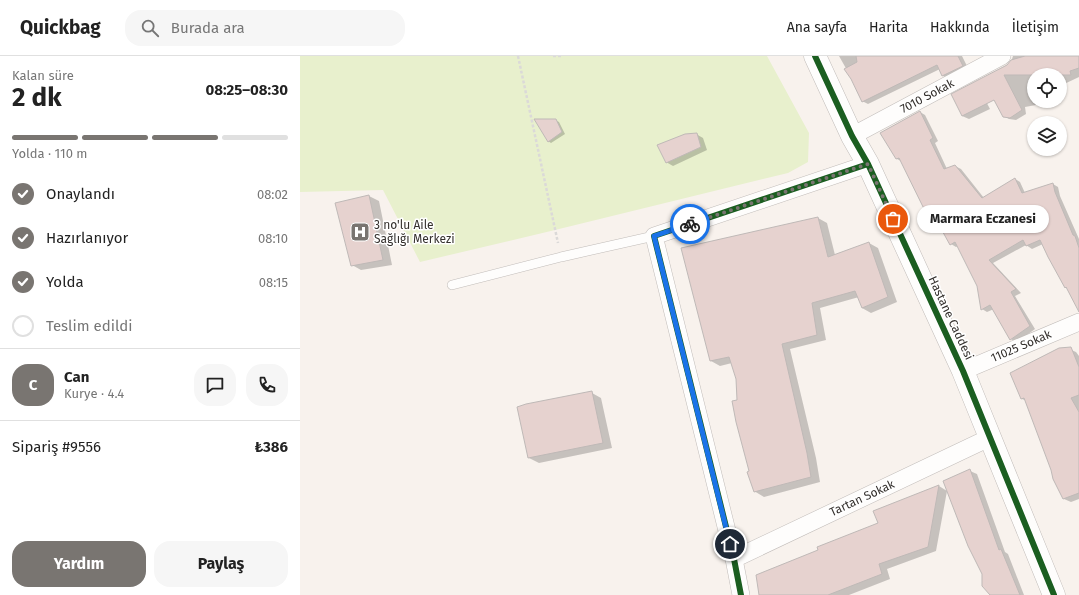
<!DOCTYPE html>
<html lang="tr">
<meta charset="utf-8">
<style>
:root{--surface:#fff;--page:#f6f6f6;--text:#222;--muted:#767676;--line:#e0e0e0;--accent:#797571}
body{margin:0;font-family:"Fira Sans",sans-serif;background:var(--page);color:var(--text);height:100vh;display:flex;flex-direction:column;font-size:15px;white-space:nowrap}
*{box-sizing:border-box;margin:0}
p{font-size:13px;color:var(--muted)}
.icon{flex:none;width:22px;height:22px;fill:none;stroke:currentColor;stroke-width:2;stroke-linecap:round;stroke-linejoin:round}
.map{position:relative;flex:1;overflow:hidden}
.details{display:flex;flex-direction:column;background:var(--surface);width:300px}
.details>*{flex:none}
.fabs{position:absolute;left:727px;top:12px;display:grid;gap:8px}
.fabs a{display:grid;place-items:center;width:40px;height:40px;border-radius:50%;background:var(--surface);box-shadow:0 1px 3px #0004;font-size:20px}
.pin{position:absolute;display:grid;place-items:center;width:34px;height:34px;color:#fff;margin:-17px;border:2px solid #fff;border-radius:50%;box-shadow:0 1px 4px #0007}
.courier{position:absolute;display:grid;place-items:center;width:40px;height:40px;margin:-20px;border:3px solid #1a73e8;border-radius:50%;background:#fff;color:#222;box-shadow:0 1px 5px #0007}
.bubble{position:absolute;height:28px;border-radius:14px;background:var(--surface);box-shadow:0 1px 3px #0004;font-size:13px;font-weight:700;line-height:28px;text-align:center}
.overview em{font-style:normal;font-weight:700}
.overview div{display:flex;flex-direction:column-reverse}
.overview{display:flex;align-items:center;justify-content:space-between;height:68px;padding:0 12px}
h1{font-size:26px;font-weight:700;line-height:30px}
.bar{display:grid;grid-template-columns:repeat(4,1fr);gap:6px 4px;align-content:center;height:48px;padding:0 12px}
.bar i{height:5px;border-radius:3px;background:var(--line)}
.bar .selected{background:var(--accent)}
.bar p{grid-column:span 4}
.line{display:flex;align-items:center;gap:10px;padding:0 12px;border-top:1px solid var(--line)}
.line div{flex:1}
.round{display:grid;place-items:center;flex:none;width:42px;height:42px;border-radius:16px;background:var(--page)}
ol{padding:0 12px;list-style:none}
li{display:flex;align-items:center;gap:12px;height:44px}
li p{margin-inline-start:auto}
li .icon{padding:4px;border-radius:50%;background:var(--accent);color:#fff;stroke-width:4}
li:last-child{color:var(--muted)}
li i{width:22px;height:22px;border:2px solid var(--line);border-radius:50%}
.action{display:flex;gap:8px;margin-top:auto;padding:8px 12px}
.action a{flex:1;height:46px;border-radius:16px;background:var(--accent);color:#fff;font-size:16px;font-weight:700;line-height:46px;text-align:center}
.action a+a{background:var(--page);color:var(--text)}
header{display:flex;align-items:center;gap:24px;box-sizing:border-box;height:56px;padding:0 20px;background:var(--surface);border-bottom:1px solid var(--line)}
header strong{font-size:19px}
nav{display:flex;gap:22px;margin-inline-start:auto;font-size:14px}
.search{width:280px;height:36px;background:var(--page);display:flex;align-items:center;gap:10px;box-sizing:border-box;padding:0 14px;border-radius:16px;color:var(--muted);font-size:15px}
main{display:flex;flex:1;min-height:0}
.map>svg:first-child{display:block}
.green{fill:#e8f0cd}
.shadow{fill:#0003}
.building{fill:#e6d2cf;stroke:#bfb9b7}
.lines{fill:none;stroke-linecap:round;stroke-linejoin:round}
.lane-casing{stroke:#c1bcb9;stroke-width:10}
.street-casing{stroke:#c1bcb9;stroke-width:18}
.secondary-casing{stroke:#c1bcb9;stroke-width:23}
.path{stroke:#dbd9d8;stroke-width:2.5;stroke-dasharray:3 2;stroke-linecap:butt}
.lane{stroke:#fefdfc;stroke-width:9}
.street{stroke:#fefdfc;stroke-width:17}
.secondary{stroke:#fefdfc;stroke-width:22}
.cycleway-casing{stroke:#fff;stroke-width:8}
.cycleway{stroke:#1b5e20;stroke-width:6}
.done{stroke:#797571;stroke-width:4;stroke-dasharray:0 7.2}
.route{stroke:#1a73e8;stroke-width:5}
.labels{text-anchor:middle;dominant-baseline:central;stroke-width:3;stroke-linejoin:round;paint-order:stroke}
.street-label{font-size:12px;fill:#35312e;stroke:#fff}
.poi-label{font-size:12px;fill:#35312e;stroke:#fff;text-anchor:start}
</style>
<header>
<strong>Quickbag</strong>
<div class="search"><svg class="icon" aria-label="search" viewBox="0 0 24 24"><circle cx="10" cy="10" r="6"/><path d="M15 15l6 6"/></svg>Burada ara</div>
<nav><a>Ana sayfa</a><a>Harita</a><a>Hakkında</a><a>İletişim</a></nav>
</header>
<main>
<section class="details">
<div class="overview"><div><h1>2 dk</h1><p>Kalan süre</p></div><em>08:25–08:30</em></div>
<div class="bar"><i class="selected"></i><i class="selected"></i><i class="selected"></i><i></i><p>Yolda · 110 m</p></div>
<ol>
<li><svg class="icon" aria-label="check" viewBox="0 0 24 24"><path d="M5 12l5 5 9-10"/></svg>Onaylandı<p>08:02</p></li>
<li><svg class="icon" aria-label="check" viewBox="0 0 24 24"><path d="M5 12l5 5 9-10"/></svg>Hazırlanıyor<p>08:10</p></li>
<li><svg class="icon" aria-label="check" viewBox="0 0 24 24"><path d="M5 12l5 5 9-10"/></svg>Yolda<p>08:15</p></li>
<li><i></i>Teslim edildi</li>
</ol>
<div class="line" style="height:72px"><b class="round" style="background:var(--accent);color:#fff">C</b><div><b>Can</b><p>Kurye · 4.4</p></div><a class="round"><svg class="icon" aria-label="chat" viewBox="0 0 24 24"><path d="M4 5h16v11H9l-5 4z"/></svg></a><a class="round"><svg class="icon" aria-label="phone" viewBox="0 0 24 24"><path d="M5 4h4l2 5-3 2q2 4 5 5l2-3 5 2v4C11 20 4 13 5 4z"/></svg></a></div>
<div class="line" style="height:52px"><div>Sipariş #9556</div><b>₺386</b></div>
<div class="action"><a>Yardım</a><a>Paylaş</a></div>
</section>
<div class="map">
<svg width="779" height="539" viewBox="0 0 779 539">
<rect width="100%" height="100%" fill="#f8f2ed"/>
<path class="green" d="M0,0H467L509,77L508,106L488,117L255,174L120,206L83,134L0,136Z"/>
<path class="shadow" d="M539,0H662L668,12L649,23L643,20L640,13L568,48L562,45L552,23Z
M713,0H779V21L760,30L763,44L760,45V19H734V45H758L725,51L726,58L716,64L709,63L704,60L698,15L707,10L711,6Z
M679,32L690,53L669,63L662,60Z
M620,56L625,59L638,85L635,87L647,113L655,110L661,113L684,142L715,123L720,126L725,137L753,128L758,131L760,140L779,183V252L768,233L765,231L743,188L732,193L726,189L693,207L721,237L715,240L735,273L716,287L711,283L694,253L687,256L682,253L678,229L658,190L656,191L651,188L637,162L634,163L629,160L603,106L597,103Z
M255,64L259,66L265,78L251,87L248,85Z
M396,78L403,82L407,94L373,110L366,106Z
M69,140L79,145L92,209L61,214L52,209L36,148Z
M518,162L527,167L535,199L569,187L578,192L597,246L571,257L562,252L559,241L520,252L526,284L490,293L516,402L520,426L464,441L454,435L438,345L437,322L432,307L420,310L411,305L382,192Z
M769,293L776,296L779,300V443L771,446L764,443L753,423L752,414L727,345L722,343L711,317Z
M292,337L301,342L312,392L239,407L229,402Z
M670,415L677,418L705,496L708,498L724,539H692L683,518Z
M639,430L647,435L636,495L587,513L590,523L549,539H461L519,495L579,468L575,455Z"/>
<path class="building" d="M556,0H658L663,10L642,20L637,9L562,46L551,23L544,13L557,6Z
M725,0H779V12L770,15L771,19H704L722,54L710,62L703,61L694,44L662,60L651,38L707,9L711,4Z
M620,55L633,82L630,84L644,113L655,109L682,142L715,122L722,137L753,127L755,136L773,179L775,180L779,192V256L766,231L765,232L748,201L740,184L726,190L723,184L689,204L716,233L711,236L730,270L710,284L690,249L681,254L677,230L655,186L650,189L633,158L628,161L599,102L596,103L580,77Z
M234,63H256L262,76L248,86Z
M397,77L401,91L366,107L357,89L385,78Z
M69,139L83,204L51,210L35,147Z
M518,161L528,201L569,186L588,241L562,252L555,235L512,247L517,279L482,288L507,397L511,421L454,436L447,416L449,415L436,366L432,345L437,344L436,323L429,301L410,305L381,192Z
M771,291L779,311V339L771,342L779,356V437L763,443L753,423L751,414L724,342L721,343L710,317L759,292Z
M292,335L303,387L228,402L217,351L226,348Z
M670,413L699,494L701,493L720,539H690L682,530V518L668,490L643,425Z
M639,429L628,491L579,508L582,518L528,539H459L456,519L518,494L517,491L578,467L573,455Z"/>
<g class="lines">
<g class="lane-casing">
<path id="lane" d="M152,229L261,201L354,180"/>
</g>
<g class="street-casing">
<path id="street" d="M552,80L702,0
M663,315L779,266
M434,503L691,381
M441,539L434,503L354,180L568,108"/>
</g>
<g class="secondary-casing">
<path id="secondary" d="M515,0L552,80L568,108L663,315L754,539"/>
</g>
<path class="path" d="M218,0L258,187
M253,0H261"/>
<use href="#lane" class="lane"/>
<use href="#street" class="street"/>
<use href="#secondary" class="secondary"/>
<g class="cycleway-casing">
<path id="cycleway" d="M515,0L552,80L568,108L663,315L754,539
M441,539L434,503L354,180L568,108"/>
</g>
<use href="#cycleway" class="cycleway"/>
</g>
<g class="lines">
<path class="done" d="M390,168L568,108L593,163"/>
<path class="route" d="M390,168L354,180L430,488"/>
</g>
<defs>
<g id="hospital-square" transform="scale(1)"><rect x="-9" y="-9" width="18" height="18" rx="4" fill="#797571" stroke="#fff"/><path d="M-5-5h3v3.5h4V-5h3V5h-3V1.5h-4V5h-3Z" fill="#fff"/></g>
</defs>
<g fill-rule="evenodd">
<use href="#hospital-square" x="60" y="176"/>
</g>
<g class="labels">
<g class="street-label">
<text transform="translate(627 40) rotate(-28)">7010 Sokak</text>
<text transform="translate(651 262) rotate(65)">Hastane Caddesi</text>
<text transform="translate(721 290) rotate(-23)">11025 Sokak</text>
<text transform="translate(562 442) rotate(-25)">Tartan Sokak</text>
</g>
<g class="poi-label">
<text x="74" y="169">3 no'lu Aile<tspan x="74" dy="14">Sağlığı Merkezi</tspan></text>
</g>
</g>
</svg>
<div class="fabs">
<a><svg class="icon" aria-label="locate" viewBox="0 0 24 24"><circle cx="12" cy="12" r="6"/><path d="M12 2v4M12 18v4M2 12h4M18 12h4"/></svg></a>
<a><svg class="icon" aria-label="layers" viewBox="0 0 24 24"><path d="M12 4l9 5-9 5-9-5zM3 14l9 5 9-5"/></svg></a>
</div>
<div class="pin" style="left:593px;top:163px;background:#ea580c"><svg class="icon" aria-label="bag" viewBox="0 0 24 24"><path d="M5 8h14l-1 12H6zM9 8a3 3 0 0 1 6 0"/></svg></div>
<div class="pin" style="left:430px;top:488px;background:#1f2937"><svg class="icon" aria-label="home" viewBox="0 0 24 24"><path d="M3 11l9-7 9 7M6 9v11h12V9"/></svg></div>
<div class="courier" style="left:390px;top:168px"><svg class="icon" aria-label="bike" viewBox="0 0 24 24"><circle cx="6" cy="16" r="4"/><circle cx="18" cy="16" r="4"/><path d="M6 16l4-8h5l3 8M10 8l3 8H6M13 5h3"/></svg></div>
<div class="bubble" style="left:617px;top:149px;width:132px">Marmara Eczanesi</div>
</div>
</main>
